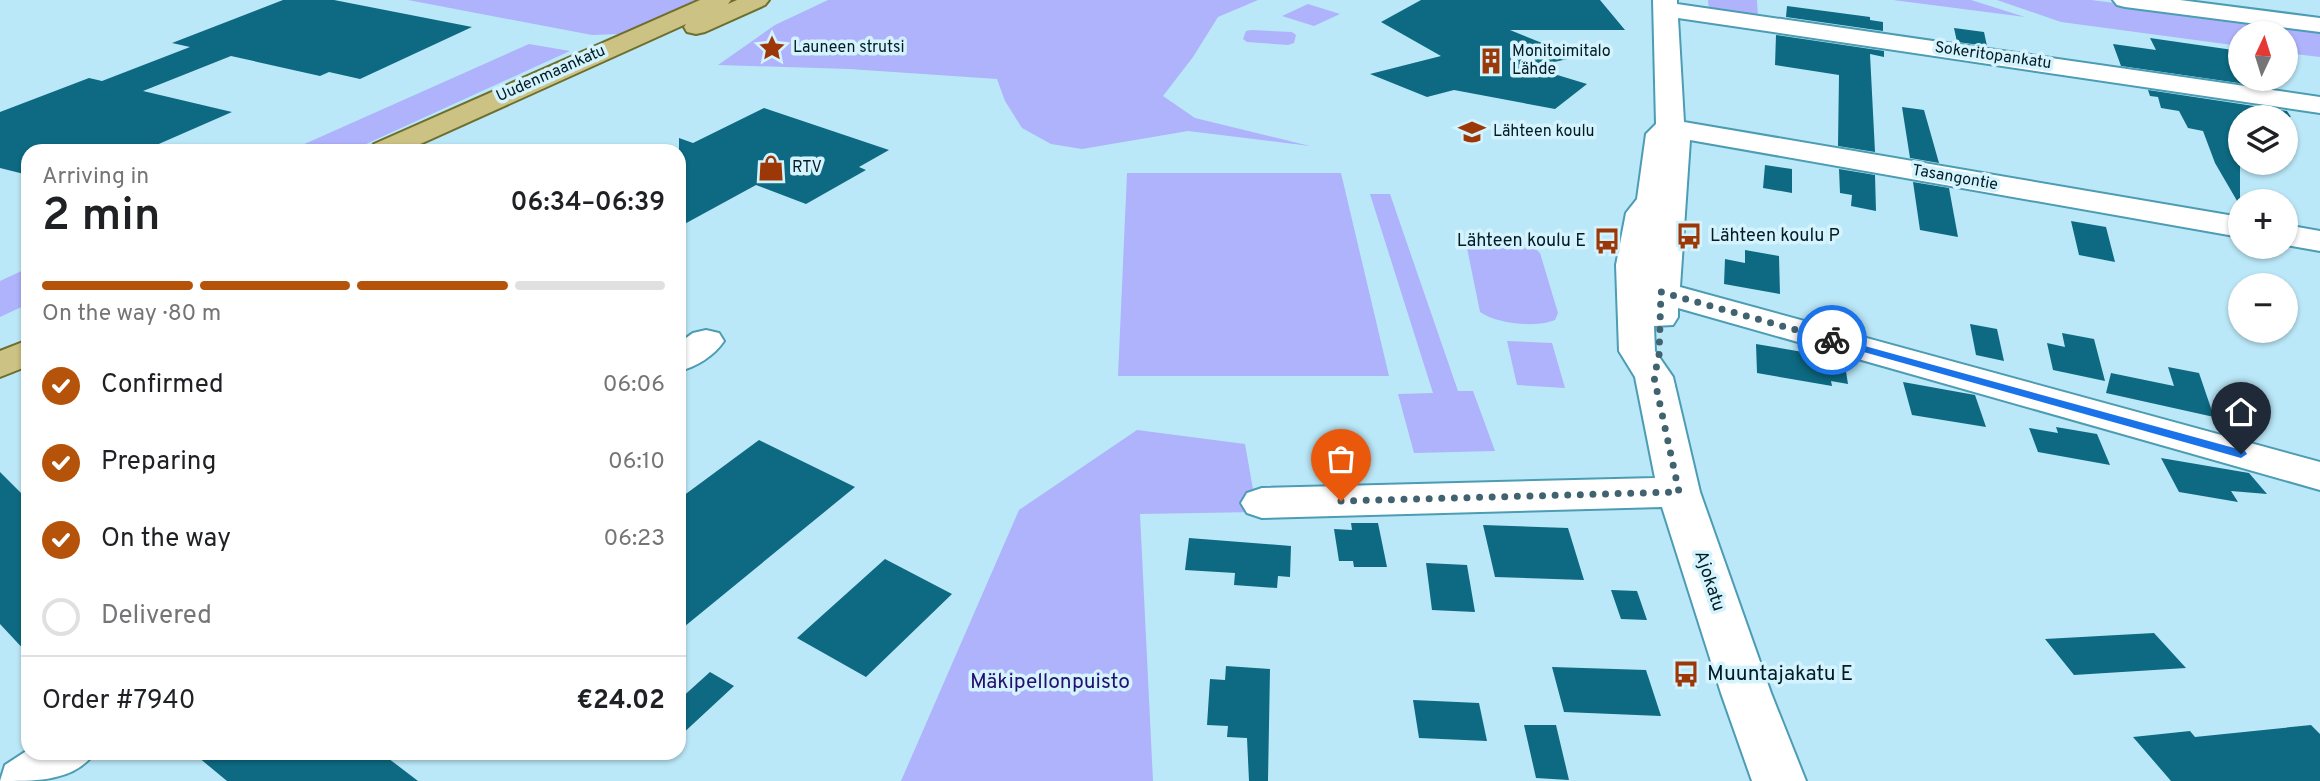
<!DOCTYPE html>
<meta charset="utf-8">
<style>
:root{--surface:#fff;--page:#f6f6f6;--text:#202124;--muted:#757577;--line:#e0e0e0;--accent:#b45309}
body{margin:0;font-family:Overpass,sans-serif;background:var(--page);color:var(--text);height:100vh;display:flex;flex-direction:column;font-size:26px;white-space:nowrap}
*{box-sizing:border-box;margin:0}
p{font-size:23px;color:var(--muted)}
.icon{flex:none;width:38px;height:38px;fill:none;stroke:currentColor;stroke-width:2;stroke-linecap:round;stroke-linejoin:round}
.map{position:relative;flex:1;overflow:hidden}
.side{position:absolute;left:21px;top:144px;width:665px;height:616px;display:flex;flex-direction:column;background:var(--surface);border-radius:21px;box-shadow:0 2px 5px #0004}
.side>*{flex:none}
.needle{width:46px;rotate:4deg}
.fabs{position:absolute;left:2228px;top:21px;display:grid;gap:14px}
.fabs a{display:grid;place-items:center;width:70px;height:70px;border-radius:50%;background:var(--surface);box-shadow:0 2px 5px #0004;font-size:35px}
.pin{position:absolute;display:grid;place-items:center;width:60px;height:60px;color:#fff;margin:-72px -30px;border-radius:50% 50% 50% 0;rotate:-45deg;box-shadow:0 0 7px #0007}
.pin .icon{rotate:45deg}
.courier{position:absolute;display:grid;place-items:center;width:70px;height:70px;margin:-35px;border:5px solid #1a73e8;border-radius:50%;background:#fff;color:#222;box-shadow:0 2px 9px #0007}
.summary em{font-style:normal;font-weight:600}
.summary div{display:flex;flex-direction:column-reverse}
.summary{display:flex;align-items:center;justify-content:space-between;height:119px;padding:0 21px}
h1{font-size:46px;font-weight:600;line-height:52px}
.bar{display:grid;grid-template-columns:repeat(4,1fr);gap:10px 7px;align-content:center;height:84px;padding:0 21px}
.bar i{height:9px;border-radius:5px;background:var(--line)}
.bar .selected{background:var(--accent)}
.bar p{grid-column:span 4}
.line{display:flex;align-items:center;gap:18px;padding:0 21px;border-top:2px solid var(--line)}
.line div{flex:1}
ol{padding:0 21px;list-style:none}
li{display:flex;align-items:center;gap:21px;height:77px}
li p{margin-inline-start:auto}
li .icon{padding:7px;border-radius:50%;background:var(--accent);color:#fff;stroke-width:4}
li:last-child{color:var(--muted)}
li i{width:38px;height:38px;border:4px solid var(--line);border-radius:50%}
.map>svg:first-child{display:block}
.green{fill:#aeb3fc}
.building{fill:#0d6a82}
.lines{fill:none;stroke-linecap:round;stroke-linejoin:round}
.minor-casing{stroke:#4c9cb4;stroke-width:4}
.major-casing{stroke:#6e6e2d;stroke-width:4}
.minor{fill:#fff;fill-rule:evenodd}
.major{fill:#ccc283;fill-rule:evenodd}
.route{fill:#1a73e8}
.done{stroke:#416370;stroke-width:7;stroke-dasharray:0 12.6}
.labels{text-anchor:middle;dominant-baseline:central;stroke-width:7;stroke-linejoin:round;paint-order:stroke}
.far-poi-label{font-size:16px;fill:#001c26;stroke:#d5f3fd;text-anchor:start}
.far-street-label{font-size:16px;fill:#001c26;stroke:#d5f3fd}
.poi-label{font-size:18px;fill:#001c26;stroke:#d5f3fd;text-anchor:start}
.street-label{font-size:18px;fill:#001c26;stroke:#d5f3fd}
.near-poi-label{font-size:21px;fill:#001c26;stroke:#d5f3fd;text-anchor:start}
.near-park-label{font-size:21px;fill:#241071;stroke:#d5f3fd}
</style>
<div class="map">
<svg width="2320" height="781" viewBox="0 0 2320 781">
<rect width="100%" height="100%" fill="#bbe8f8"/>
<path class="green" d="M408,0H696L620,34L592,35Z
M828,0H1258L1218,17L1193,57L1163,96L1195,118L1310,146L1188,131L1082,149L1051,144L1022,128L1005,101L997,79L849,69L718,65L775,25Z
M1708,0H1757L1758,17L1709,10Z
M1893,0H1971L2025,17Z
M1997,0H2091L2320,29V57L2286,53V33H2240V46L2061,22Z
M1308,4L1340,14L1314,26L1282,16Z
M1251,30L1292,32L1296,35L1294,43L1288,45L1247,42L1243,39L1246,31Z
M529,44L570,51L353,150H291Z
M1127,173H1341L1389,376H1118Z
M1370,194H1390L1458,391H1473L1495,451L1414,453L1398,394L1433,393Z
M1480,240C1499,241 1526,237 1540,253L1558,313L1555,320C1536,328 1497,324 1480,312L1467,248L1468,245Z
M28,268V304L0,317V281Z
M1507,341L1552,343L1565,388L1517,385Z
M1137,430L1245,444L1257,512L1140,514L1153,781H901L1019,510Z"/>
<path class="building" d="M283,0H334L472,27L360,79L329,72L320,76L231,56L143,91L232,112L145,150H28V175L0,168V112L89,78L102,81L190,47L172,43Z
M1421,0H1600L1625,30H1510L1577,57L1531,67L1587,84L1555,109L1454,90L1427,97L1370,74L1441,56L1381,22Z
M1787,6L1870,17V20L1883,22V31L1786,17Z
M1954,28L1984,32L1987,46L1957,42Z
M1776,35L1884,51V57L1870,54L1875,152L1838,146L1839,75L1775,65Z
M2150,38L2240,51V79H2268L2273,88L2121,66L2113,44L2156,50Z
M2148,90L2287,111L2291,117L2240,113V206L2215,163L2203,131L2188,128L2179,111L2161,108L2158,97L2150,96Z
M1902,107L1924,110L1939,163L1910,158Z
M764,108L889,150L859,167L866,170L806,204L756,185L679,227V138L693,143Z
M1765,165L1792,169V193L1763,188Z
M1839,169L1875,175L1876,211L1851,206L1852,195L1840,193Z
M1913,182L1949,188L1958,237L1920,230Z
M2071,221L2106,227L2115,262L2079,255Z
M1745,250L1779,256L1780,294L1724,284L1725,259L1745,263Z
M1970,324L1997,329L2004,361L1976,355Z
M2062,333L2094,339L2105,381L2053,370L2047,343L2065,347Z
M1756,344L1844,359L1848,384L1831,381L1832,386L1757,373Z
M2168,367L2199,373L2214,417L2106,393L2111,373L2174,386Z
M1903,382L1975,395L1986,427L1912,415Z
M2056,427L2097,434L2110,465L2038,452L2029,428L2058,433Z
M759,440L855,487L679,631V499Z
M2161,458L2249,473L2267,494L2231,491L2238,502L2179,492Z
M0,472L28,500V654L0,624Z
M1351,523H1378L1387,567H1354L1353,561H1339L1334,529L1352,530Z
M1483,525L1568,528L1584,580L1495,577Z
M1189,538L1291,546L1290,577L1278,576L1277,588L1234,585L1235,573L1185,570Z
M885,559L952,594L866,677L797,638Z
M1426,563L1467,565L1475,612L1432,610Z
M1611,590L1637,591L1647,620L1621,619Z
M2154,633L2186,668L2074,675L2045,639Z
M1226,666L1270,669L1268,781H1249L1247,738L1227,737L1228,726L1207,725L1210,679L1225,680Z
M1552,667L1646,670L1661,716L1564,712Z
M710,672L734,686L679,737V700Z
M1413,700L1479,703L1487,741L1419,738Z
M1524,725H1556L1569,780L1536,778Z
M2311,725L2320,734V781H2171L2133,737L2190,731L2195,737Z
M192,752H380L418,781H227Z"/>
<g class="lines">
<g class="minor-casing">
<path id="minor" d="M1653,0H1677V4L2320,97V113L1678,18L1684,122L2240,217V237L1690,140L1680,287L2320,462V490L1678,308V317L1673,325L1654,326L1655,351L1673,377L1700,492L1771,693L1806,781H1752L1721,693L1662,507L1262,518L1247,513L1241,503L1247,493L1262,488L1655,478L1635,377L1619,351L1616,265L1626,213L1637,199L1646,134L1656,124Z
M2113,0H2180L2320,18V32L2125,7L2117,5Z
M2286,225L2320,231V251L2286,245Z
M706,330L719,333L724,341C714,356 696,367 679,371V343L693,333Z
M28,750V752H95C75,781 39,781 0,781L5,765Z"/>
</g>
<g class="major-casing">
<path id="major" d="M700,0H731L728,4L737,0H769L765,5L705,32L696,34L687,32L684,27L686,24L407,150H369L374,144Z
M28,340V366L0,377V351Z"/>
</g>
<use href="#minor" class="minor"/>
<use href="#major" class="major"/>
</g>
<path class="route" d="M1832,337L2245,451L2247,454L2241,458L1828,342L1826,340Z"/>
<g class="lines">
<path class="done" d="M1341,501L1679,492L1654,377L1659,356L1661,292L1832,340"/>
</g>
<defs>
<g id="sight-bare" transform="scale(2.1)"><path d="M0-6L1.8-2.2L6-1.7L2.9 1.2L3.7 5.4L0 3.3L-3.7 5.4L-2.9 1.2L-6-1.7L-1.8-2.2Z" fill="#9c3707" stroke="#d5f3fd" stroke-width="2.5" paint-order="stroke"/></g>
<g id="building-bare" transform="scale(2.1)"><path d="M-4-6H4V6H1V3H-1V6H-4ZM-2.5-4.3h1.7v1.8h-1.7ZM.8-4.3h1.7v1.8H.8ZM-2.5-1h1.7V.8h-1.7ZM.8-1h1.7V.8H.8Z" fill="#9c3707" stroke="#d5f3fd" stroke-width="2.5" paint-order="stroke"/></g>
<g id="school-bare" transform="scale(2.1)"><path d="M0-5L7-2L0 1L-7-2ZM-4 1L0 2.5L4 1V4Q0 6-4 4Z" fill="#9c3707" stroke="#d5f3fd" stroke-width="2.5" paint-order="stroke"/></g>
<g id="shop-bare" transform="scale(2.1)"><path d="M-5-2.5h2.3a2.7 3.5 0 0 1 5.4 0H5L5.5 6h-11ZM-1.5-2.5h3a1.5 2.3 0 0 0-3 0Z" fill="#9c3707" stroke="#d5f3fd" stroke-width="2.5" paint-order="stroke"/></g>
<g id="bus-bare" transform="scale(2.1)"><path d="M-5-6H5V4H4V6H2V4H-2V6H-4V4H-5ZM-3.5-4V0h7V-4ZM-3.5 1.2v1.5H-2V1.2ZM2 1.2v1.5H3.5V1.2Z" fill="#9c3707" stroke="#d5f3fd" stroke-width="2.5" paint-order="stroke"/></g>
</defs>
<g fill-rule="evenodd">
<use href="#sight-bare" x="772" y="48"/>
<use href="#building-bare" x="1491" y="61"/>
<use href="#school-bare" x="1472" y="132"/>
<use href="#shop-bare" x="771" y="168"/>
<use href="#bus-bare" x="1689" y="236"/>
<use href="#bus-bare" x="1607" y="241"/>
<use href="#bus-bare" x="1686" y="674"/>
</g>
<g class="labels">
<g class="far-poi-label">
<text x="793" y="48">Launeen strutsi</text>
<text x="1512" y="52">Monitoimitalo<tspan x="1512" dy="18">Lähde</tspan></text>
<text x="1493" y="132">Lähteen koulu</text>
<text x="792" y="168">RTV</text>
</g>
<g class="far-street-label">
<text transform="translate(1993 56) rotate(8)">Sokeritopankatu</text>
<text transform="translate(551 74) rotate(-24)">Uudenmaankatu</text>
<text transform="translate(1955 178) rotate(10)">Tasangontie</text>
</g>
<g class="poi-label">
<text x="1710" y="236">Lähteen koulu P</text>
<text x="1586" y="241" text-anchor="end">Lähteen koulu E</text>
</g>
<g class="street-label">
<text transform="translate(1709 581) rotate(72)">Ajokatu</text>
</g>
<g class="near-poi-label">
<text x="1707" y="674">Muuntajakatu E</text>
</g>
<g class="near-park-label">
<text x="1050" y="682">Mäkipellonpuisto</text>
</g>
</g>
</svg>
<div class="fabs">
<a><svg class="needle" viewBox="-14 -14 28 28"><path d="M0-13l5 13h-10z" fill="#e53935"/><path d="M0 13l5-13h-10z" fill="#757577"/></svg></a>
<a><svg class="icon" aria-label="layers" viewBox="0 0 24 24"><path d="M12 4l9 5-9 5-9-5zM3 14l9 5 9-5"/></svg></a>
<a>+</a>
<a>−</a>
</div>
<div class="pin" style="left:1341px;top:501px;background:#ea580c"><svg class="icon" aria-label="bag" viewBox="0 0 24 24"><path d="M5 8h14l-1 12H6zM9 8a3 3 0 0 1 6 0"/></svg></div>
<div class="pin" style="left:2241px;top:454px;background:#1f2937"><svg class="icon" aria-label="home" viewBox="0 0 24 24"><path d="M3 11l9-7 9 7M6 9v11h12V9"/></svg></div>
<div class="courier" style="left:1832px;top:340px"><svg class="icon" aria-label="bike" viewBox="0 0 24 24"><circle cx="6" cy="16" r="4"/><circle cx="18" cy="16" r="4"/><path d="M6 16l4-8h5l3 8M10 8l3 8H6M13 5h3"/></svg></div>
<section class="side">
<div class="summary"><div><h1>2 min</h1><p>Arriving in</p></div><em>06:34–06:39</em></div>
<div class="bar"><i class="selected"></i><i class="selected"></i><i class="selected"></i><i></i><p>On the way · 80 m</p></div>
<ol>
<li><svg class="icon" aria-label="check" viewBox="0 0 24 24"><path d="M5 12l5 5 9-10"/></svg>Confirmed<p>06:06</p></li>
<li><svg class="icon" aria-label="check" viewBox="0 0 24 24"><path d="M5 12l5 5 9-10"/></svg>Preparing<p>06:10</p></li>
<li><svg class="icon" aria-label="check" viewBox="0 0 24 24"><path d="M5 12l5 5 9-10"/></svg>On the way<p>06:23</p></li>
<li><i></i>Delivered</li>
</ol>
<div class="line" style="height:91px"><div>Order #7940</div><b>€24.02</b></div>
</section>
</div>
